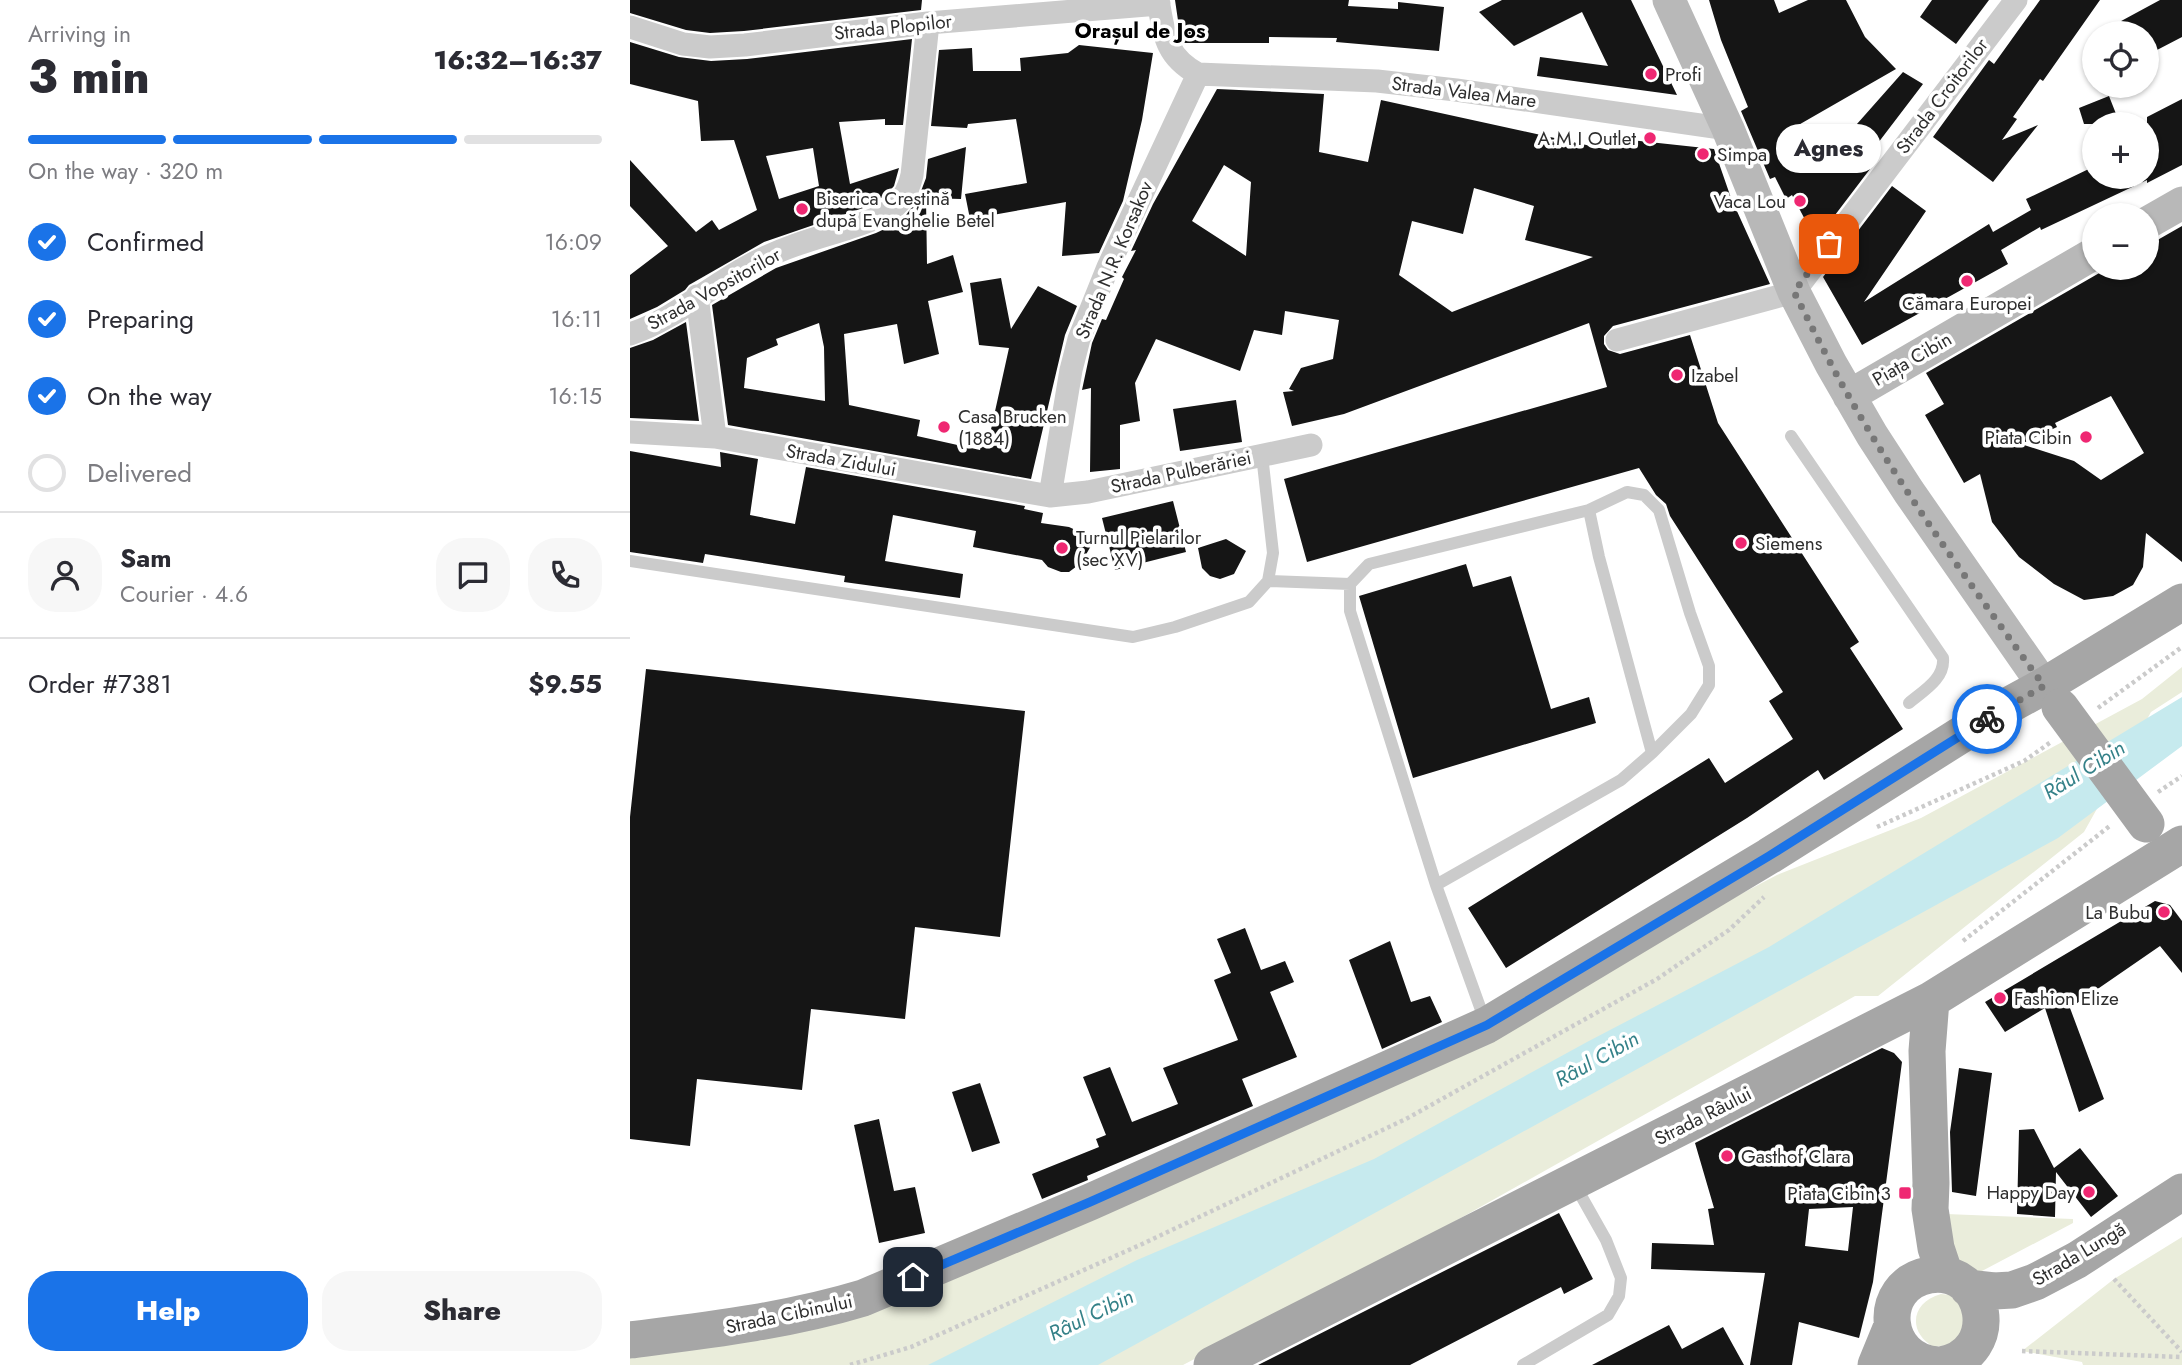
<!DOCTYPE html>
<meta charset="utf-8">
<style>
:root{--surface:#fff;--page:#f7f7f7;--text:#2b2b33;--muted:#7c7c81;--line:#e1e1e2;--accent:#1a73e8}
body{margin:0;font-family:Jost,sans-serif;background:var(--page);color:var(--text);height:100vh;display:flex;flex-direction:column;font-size:26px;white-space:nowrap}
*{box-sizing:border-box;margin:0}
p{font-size:23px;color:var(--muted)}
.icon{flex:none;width:38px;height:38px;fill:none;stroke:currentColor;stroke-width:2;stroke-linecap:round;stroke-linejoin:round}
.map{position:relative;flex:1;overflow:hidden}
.drawer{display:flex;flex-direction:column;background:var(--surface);width:630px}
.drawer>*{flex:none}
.fabs{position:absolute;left:1452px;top:21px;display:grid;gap:14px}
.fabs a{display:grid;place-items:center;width:77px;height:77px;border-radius:50%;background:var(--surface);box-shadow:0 2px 5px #0004;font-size:35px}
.pin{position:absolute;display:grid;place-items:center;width:60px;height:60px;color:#fff;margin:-30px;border-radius:14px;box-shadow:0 4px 10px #0006}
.courier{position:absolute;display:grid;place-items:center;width:70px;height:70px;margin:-35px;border:5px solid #1a73e8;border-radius:50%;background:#fff;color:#222;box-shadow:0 2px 9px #0007}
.bubble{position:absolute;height:49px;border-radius:24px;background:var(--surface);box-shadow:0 2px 5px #0004;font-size:23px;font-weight:800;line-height:49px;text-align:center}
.summary em{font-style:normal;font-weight:800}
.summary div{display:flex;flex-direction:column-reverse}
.summary{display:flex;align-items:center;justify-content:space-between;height:119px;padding:0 28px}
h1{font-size:46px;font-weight:800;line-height:52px}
.bar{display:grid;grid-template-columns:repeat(4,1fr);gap:10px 7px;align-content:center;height:84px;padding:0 28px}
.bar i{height:9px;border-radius:5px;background:var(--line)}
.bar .on{background:var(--accent)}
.bar p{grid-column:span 4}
.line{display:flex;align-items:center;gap:18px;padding:0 28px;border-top:2px solid var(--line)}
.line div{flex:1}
.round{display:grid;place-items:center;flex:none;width:74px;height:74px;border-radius:28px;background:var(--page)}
ol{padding:0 28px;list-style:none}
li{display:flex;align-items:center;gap:21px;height:77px}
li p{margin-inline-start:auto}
li .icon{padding:7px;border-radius:50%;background:var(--accent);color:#fff;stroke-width:4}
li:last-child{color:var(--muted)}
li i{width:38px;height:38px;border:4px solid var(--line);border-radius:50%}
.action{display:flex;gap:14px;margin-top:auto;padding:14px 28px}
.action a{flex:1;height:80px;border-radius:28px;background:var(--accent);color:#fff;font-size:28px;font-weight:800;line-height:80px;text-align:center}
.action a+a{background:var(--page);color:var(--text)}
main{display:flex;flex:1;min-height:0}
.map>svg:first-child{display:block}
.green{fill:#eaeddb}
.water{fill:#c6eaee}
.building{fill:#151515;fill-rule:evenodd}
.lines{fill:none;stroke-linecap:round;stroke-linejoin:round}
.path{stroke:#cbcbcb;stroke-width:4.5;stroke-dasharray:3.5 3.5;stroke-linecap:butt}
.lane{stroke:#cbcbcb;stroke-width:12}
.street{stroke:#cbcbcb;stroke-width:23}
.secondary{stroke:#b8b8b8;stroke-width:33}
.primary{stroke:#a6a6a6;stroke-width:37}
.primary-bridge{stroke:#a6a6a6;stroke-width:37}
.done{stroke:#777;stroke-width:7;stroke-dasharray:0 12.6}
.route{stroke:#1a73e8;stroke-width:9}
.poi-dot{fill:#ef2772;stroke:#fff;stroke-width:2.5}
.labels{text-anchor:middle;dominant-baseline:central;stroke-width:7;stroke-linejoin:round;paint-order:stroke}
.street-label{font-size:19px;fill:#2e2e2e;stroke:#fff}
.poi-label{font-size:19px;fill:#2e2e2e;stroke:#fff;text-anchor:start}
.neighbourhood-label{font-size:21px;font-weight:bold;fill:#000;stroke:#fff}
.water-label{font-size:21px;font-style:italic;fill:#348188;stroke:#fff}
</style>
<main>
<section class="drawer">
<div class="summary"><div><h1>3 min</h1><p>Arriving in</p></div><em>16:32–16:37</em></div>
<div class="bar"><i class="on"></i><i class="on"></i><i class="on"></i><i></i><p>On the way · 320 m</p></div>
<ol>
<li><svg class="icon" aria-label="check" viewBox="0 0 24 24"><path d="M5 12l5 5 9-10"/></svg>Confirmed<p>16:09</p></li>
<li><svg class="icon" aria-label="check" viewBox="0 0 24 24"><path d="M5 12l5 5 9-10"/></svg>Preparing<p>16:11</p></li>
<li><svg class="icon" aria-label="check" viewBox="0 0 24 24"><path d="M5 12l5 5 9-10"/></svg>On the way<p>16:15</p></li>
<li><i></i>Delivered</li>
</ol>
<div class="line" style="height:126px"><a class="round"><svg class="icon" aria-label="person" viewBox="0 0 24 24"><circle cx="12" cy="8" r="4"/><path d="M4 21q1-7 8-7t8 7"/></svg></a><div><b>Sam</b><p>Courier · 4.6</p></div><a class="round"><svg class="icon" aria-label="chat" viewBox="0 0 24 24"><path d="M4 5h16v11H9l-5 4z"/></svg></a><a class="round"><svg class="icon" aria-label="phone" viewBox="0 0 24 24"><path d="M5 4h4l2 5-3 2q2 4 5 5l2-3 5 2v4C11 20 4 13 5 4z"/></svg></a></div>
<div class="line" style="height:91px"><div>Order #7381</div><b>$9.55</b></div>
<div class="action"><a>Help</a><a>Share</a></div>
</section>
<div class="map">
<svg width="1552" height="1365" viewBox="0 0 1552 1365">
<rect width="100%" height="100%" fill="#fff"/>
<path class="green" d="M1552,667V692L1521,712L1454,832L1248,996H1225L797,1237L553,1365H0V1337L195,1310L856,1028L1147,875L1291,818L1512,699Z
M1316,1214L1443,1219V1223L1352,1271H1339L1328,1266Z
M1552,1237V1365H1453L1452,1362L1392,1351L1484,1279Z
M1311,1294L1320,1295L1338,1313L1329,1343L1304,1347C1277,1332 1281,1302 1311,1294Z"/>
<path class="water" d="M1552,697V746L1428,838L468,1365H298L507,1260L744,1159L957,1042L1139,947Z"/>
<path class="building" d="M0,0H292L291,10L114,31L80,33L56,30L0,13Z
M545,0H719L718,6L768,9V2L814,7L809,51L706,42L707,38L639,37V43H554L550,34Z
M872,0H1001L1047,95L907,76L910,57L978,66L952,12L884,46L849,12Z
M1079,0H1144L1149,13L1178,0H1216L1235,37L1266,69L1165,127L1188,168L1273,72L1293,84L1232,164L1240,169L1202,219L1180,229L1162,195L1156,199L1145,177L1140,179L1111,111L1118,107L1091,40Z
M1302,0H1359L1326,44L1290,17Z
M1410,0H1470L1413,81L1410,79L1383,117L1387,119L1372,140L1408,125L1363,182L1303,137L1359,60L1364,64Z
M1530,0H1552V37L1527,50L1518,33H1469Z
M282,39L273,125H255V119L209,122L220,184L269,168L264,186L256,195L236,207L134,242L59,285L55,290L27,307L0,319V275L38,246L0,206V160L66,232L82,220L89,230L127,210L104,140L71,141L68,101L0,84V42L49,57L81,61L117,59ZM183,148L189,186L149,199L136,156Z
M449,45L523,53L512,120L493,201L469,253L432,256L436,202L340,219L335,194L397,183L386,119L338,124L337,128L301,126L309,50L342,48L343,71H391L390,58L438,53Z
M587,89L694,94L689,152L738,162L751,100L979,150L982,138L1084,149L1101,198L1140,284L983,326L974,336V344L978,350L990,354L1060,335L1088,423L1229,642L1220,648L1273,729L1194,780L1188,770L1117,818L876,968L838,908L1079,758L1095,783L1163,739L1139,701L1153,692L1040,516L1036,504L1026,495L1009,468L677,562L654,479L977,387L959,323L714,414L662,426L653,392L664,391L659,389L671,368L703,359L709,320L655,311L652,335L624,330L610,371L526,339L505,383L510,421L490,425V469L460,472L461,388L452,390L462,343L472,319L476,320L494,279L492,277L506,250L501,251L523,204ZM594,165L621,182L616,256L562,221ZM844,188L904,206L895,240L963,257L822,312L769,275L782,221L833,234Z
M1479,96L1490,124H1454L1449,108Z
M1552,99V165L1517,183V180L1411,230L1410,227L1371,250L1378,264L1232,345L1193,277L1262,186L1296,211L1234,302L1359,224L1363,232L1401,210L1396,199L1465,166V177H1517V117Z
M336,147L331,199L296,198L297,264L323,255L333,292L298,301L309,354L274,364L267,324L214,334L219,405L290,420L287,436L350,450L352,441L358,443L379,348L349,345L340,283L371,278L381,329L408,286L447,306L435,335L401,479L98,425L82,305L146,268L246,233L263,225L276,215L288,199L296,178L298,159ZM189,323L194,347L195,401L114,388L117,358L148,345L146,339Z
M1552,226V562L1516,533L1513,567L1503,585L1483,596L1454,600L1424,584L1389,557L1362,522L1350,474L1334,483L1295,415L1314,404L1296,373L1478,268H1517V246ZM1481,396L1514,453L1471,480L1444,461L1391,444L1427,427L1425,423Z
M56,322L69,421L0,418V348L23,340Z
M606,400L612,442L550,451L543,409Z
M0,451L91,467L90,452L128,459L120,515L165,524L176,467L395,506L394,509L413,513L411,523L439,527L465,539L451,563L439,572H431L418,567L412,560L343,547L346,531L263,515L255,561L333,574L330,598L214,582L215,576L75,554L73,563L0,552Z
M543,501L556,552L485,570L472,518Z
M596,539L616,551L604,574L590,579L580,576L572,568L568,548Z
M836,564L843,587L881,576L921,709L959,697L966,723L783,778L729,596Z
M16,669L395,711L370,937L285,927L275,1019L181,1009L172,1090L67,1079L60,1146L0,1139V817Z
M1525,901L1540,905L1552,921V973L1530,946L1440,1008L1474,1099L1449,1112L1415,1008L1375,1032L1355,1002Z
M615,928L631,970L655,961L664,982L640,992L667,1057L612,1079L623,1106L457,1176L458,1180L412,1199L402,1174L469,1147L466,1139L476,1135L453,1077L480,1067L502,1122L548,1104L533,1068L608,1040L584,980L601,973L587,939Z
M760,941L781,1002L800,996L812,1022L752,1049L719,960Z
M1252,1048L1264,1053L1272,1062L1243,1282L1229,1338L1169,1322L1162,1365H1120L1135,1273L1021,1269L1022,1243L1084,1245L1078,1209L1084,1208L1065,1143ZM1223,1207L1218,1251L1175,1246L1179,1209Z
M1329,1068L1362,1073L1346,1196L1322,1192L1320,1132Z
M350,1083L370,1143L342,1152L322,1092Z
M249,1119L264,1191L285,1187L295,1233L249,1243L224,1125Z
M1404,1129L1424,1168L1450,1148L1488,1196L1461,1217L1426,1172L1425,1217L1387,1214L1389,1130Z
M929,1213L963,1279L934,1294L931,1287L780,1365H628Z
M1039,1325L1052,1349L1093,1327L1114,1365H962Z"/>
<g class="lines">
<path class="path" d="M1468,708L1552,647
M1528,792L1552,776
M1247,827L1394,761L1421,742
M1333,941L1481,825
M1484,1279L1552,1352
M1392,1351L1552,1357
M220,1365L281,1347L510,1245L776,1119L1027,979L1099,930L1134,897"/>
<path class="lane" d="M1161,436L1313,658C1315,679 1293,691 1279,703
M959,510L997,492L1014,495L1029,510L1060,613L1079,666V685L1061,714L1022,753
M0,561L503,637L545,627L619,602L638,581L643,553L632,455
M638,581L720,584
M806,885L991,780L1022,753L969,557L959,510L739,564L720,584V611L806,885L855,1021
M893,1365L978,1315L989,1296L991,1278L976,1240L945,1185"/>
<path class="street" d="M528,0C534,34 535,56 568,74L747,81L826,90L1098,129
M0,27L53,44L80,47L115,45L298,23L529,4
M67,296L85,437
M0,334C47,319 85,281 130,260C157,246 187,238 216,229C229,224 244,221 256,213C271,204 278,192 282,175L298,23
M987,340L1164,292L1386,0
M0,432L85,437L420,496L458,492L681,445
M420,496L441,370L449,339L478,267L568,74"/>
<path class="secondary" d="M1039,0L1098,129L1164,292L1201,364L1242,435L1279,492L1414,686
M1517,223L1552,203
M1219,396L1465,253"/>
<path class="primary" d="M1301,1000L1297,1051L1301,1183L1300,1209L1306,1248L1315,1275
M1338,1288L1364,1291L1382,1290L1405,1282L1447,1260L1552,1192
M0,1340C79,1330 157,1321 233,1298L460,1202L857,1025L1139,856L1372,709L1414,686L1552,602
M582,1365L1301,1000L1552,844
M1246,1365L1262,1326
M1308,1365C1252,1362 1245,1285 1299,1275C1357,1265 1374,1354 1311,1365"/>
<path class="primary-bridge" d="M1430,707L1516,824"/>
</g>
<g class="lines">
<path class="done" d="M1199,244L1164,292C1182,327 1199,362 1218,395C1276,497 1346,592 1414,686L1357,719"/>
<path class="route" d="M283,1277L460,1202L857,1025L1139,856L1357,719"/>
</g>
<g class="poi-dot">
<circle cx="1021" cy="74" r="7"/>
<circle cx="1020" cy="138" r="7"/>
<circle cx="1073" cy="154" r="7"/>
<circle cx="1170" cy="201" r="7"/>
<circle cx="172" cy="209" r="7"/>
<circle cx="1337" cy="281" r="7"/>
<circle cx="1047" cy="375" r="7"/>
<circle cx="314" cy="427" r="7"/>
<circle cx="1456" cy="437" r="7"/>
<circle cx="1111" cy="543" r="7"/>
<circle cx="432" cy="548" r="7"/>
<circle cx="1534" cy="912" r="7"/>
<circle cx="1370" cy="998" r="7"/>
<circle cx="1097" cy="1156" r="7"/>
<circle cx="1459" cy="1192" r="7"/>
<rect x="1268" y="1186" width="14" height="14" rx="3.5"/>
</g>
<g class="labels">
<g class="street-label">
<text transform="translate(263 27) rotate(-6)">Strada Plopilor</text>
<text transform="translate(834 92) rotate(7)">Strada Valea Mare</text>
<text transform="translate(1312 96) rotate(-53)">Strada Croitorilor</text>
<text transform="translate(484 260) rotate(-67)">Strada N.R. Korsakov</text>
<text transform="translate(84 289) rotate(-29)">Strada Vopsitorilor</text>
<text transform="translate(1282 359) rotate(-30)">Piața Cibin</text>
<text transform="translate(211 460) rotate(10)">Strada Zidului</text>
<text transform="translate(551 472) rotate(-12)">Strada Pulberăriei</text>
<text transform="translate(1073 1116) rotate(-27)">Strada Râului</text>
<text transform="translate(1449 1254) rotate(-31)">Strada Lungă</text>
<text transform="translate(159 1314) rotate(-12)">Strada Cibinului</text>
</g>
<g class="poi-label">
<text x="1035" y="74">Profi</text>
<text x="1006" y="138" text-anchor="end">A.M.I Outlet</text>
<text x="1087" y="154">Simpa</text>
<text x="186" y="198">Biserica Creștină<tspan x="186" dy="22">după Evanghelie Betel</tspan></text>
<text x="1156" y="201" text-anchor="end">Vaca Lou</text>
<text x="1337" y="303" text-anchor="middle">Cămara Europei</text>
<text x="1061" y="375">Izabel</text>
<text x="328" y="416">Casa Brucken<tspan x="328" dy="22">(1884)</tspan></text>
<text x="1442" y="437" text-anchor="end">Piata Cibin</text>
<text x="446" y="537">Turnul Pielarilor<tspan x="446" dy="22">(sec XV)</tspan></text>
<text x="1125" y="543">Siemens</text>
<text x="1520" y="912" text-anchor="end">La Bubu</text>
<text x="1384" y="998">Fashion Elize</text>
<text x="1111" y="1156">Gasthof Clara</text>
<text x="1445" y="1192" text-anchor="end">Happy Day</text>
<text x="1261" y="1193" text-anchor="end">Piata Cibin 3</text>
</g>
<g class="neighbourhood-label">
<text x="510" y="31">Orașul de Jos</text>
</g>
<g class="water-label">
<text transform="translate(1454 770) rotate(-32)">Râul Cibin</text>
<text transform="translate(967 1059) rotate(-29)">Râul Cibin</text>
<text transform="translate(461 1315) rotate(-26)">Râul Cibin</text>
</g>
</g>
</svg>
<div class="fabs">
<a><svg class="icon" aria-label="locate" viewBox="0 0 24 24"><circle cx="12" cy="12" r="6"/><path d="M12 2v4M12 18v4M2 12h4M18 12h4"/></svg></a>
<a>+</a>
<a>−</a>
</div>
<div class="pin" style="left:1199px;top:244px;background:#ea580c"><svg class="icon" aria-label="bag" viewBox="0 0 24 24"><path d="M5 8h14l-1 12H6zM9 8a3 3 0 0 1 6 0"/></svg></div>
<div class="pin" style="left:283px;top:1277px;background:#1f2937"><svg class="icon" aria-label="home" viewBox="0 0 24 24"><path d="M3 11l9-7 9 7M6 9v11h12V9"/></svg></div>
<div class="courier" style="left:1357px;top:719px"><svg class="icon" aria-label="bike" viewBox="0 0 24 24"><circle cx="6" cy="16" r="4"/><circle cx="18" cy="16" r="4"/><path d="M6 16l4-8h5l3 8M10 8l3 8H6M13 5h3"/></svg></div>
<div class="bubble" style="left:1146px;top:124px;width:105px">Agnes</div>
</div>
</main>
